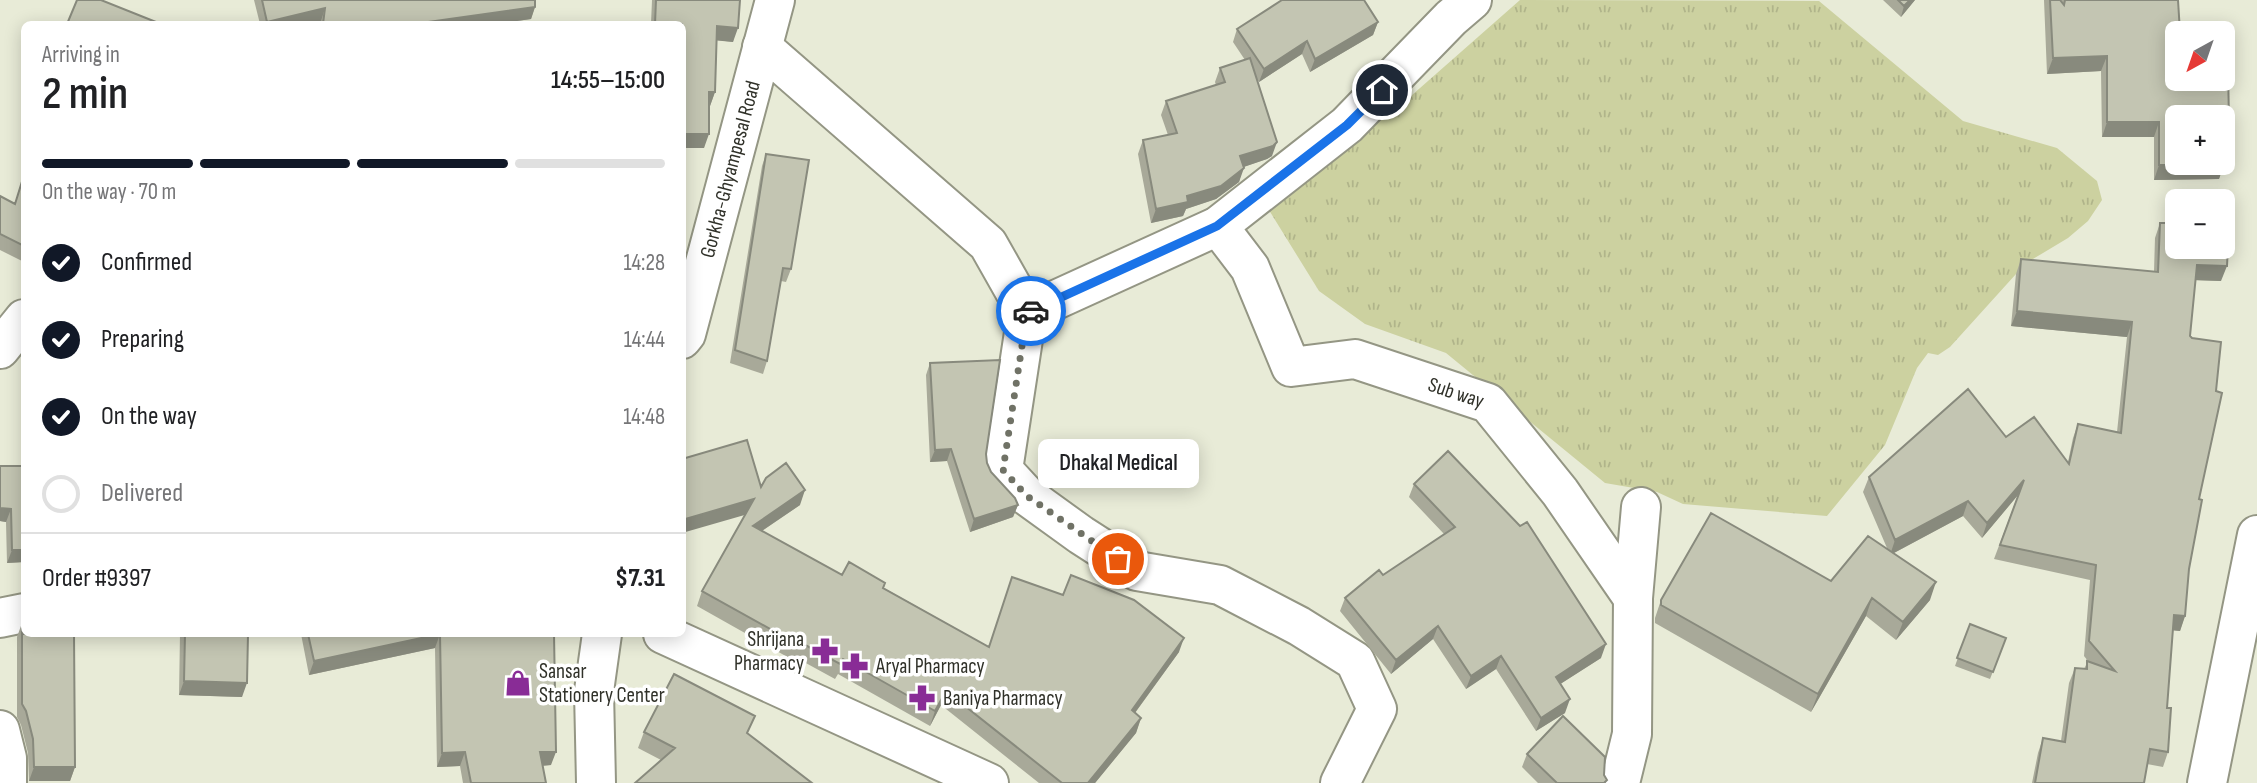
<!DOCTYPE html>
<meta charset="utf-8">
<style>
:root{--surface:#fff;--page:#f6f6f6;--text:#202124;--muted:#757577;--line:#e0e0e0;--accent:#111827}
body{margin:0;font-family:"Sofia Sans Condensed",sans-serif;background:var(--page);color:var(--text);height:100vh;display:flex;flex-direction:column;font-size:26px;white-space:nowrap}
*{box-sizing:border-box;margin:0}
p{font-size:23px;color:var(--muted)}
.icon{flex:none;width:38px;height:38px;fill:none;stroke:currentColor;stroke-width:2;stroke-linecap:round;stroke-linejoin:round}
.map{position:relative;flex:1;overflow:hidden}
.panel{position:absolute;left:21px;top:21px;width:665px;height:616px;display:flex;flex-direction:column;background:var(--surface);border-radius:10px;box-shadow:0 4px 18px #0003}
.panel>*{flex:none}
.needle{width:46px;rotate:220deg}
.buttons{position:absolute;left:2165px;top:21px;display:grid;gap:14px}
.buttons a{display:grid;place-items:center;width:70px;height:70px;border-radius:10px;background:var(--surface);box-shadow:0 4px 18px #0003;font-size:35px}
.pin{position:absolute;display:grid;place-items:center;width:60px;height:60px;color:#fff;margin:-30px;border:4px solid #fff;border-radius:50%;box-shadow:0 2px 7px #0007}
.courier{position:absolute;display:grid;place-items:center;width:70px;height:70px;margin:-35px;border:5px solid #1a73e8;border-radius:50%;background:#fff;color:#222;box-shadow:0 2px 9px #0007}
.bubble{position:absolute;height:49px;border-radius:10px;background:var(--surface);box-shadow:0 4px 18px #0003;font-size:23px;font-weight:600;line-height:49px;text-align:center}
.overview em{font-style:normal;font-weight:600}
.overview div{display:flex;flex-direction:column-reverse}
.overview{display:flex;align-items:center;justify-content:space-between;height:119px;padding:0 21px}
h1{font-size:46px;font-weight:600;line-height:52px}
.bar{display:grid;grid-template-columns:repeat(4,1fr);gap:10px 7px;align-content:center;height:84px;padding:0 21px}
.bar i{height:9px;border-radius:5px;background:var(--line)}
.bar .on{background:var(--accent)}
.bar p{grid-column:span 4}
.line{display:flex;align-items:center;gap:18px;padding:0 21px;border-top:2px solid var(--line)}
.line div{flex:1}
ol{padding:0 21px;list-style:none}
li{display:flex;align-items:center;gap:21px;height:77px}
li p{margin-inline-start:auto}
li .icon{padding:7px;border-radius:50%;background:var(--accent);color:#fff;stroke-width:4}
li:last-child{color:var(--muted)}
li i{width:38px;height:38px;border:4px solid var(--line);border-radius:50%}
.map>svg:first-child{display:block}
.park{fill:url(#park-tufts)}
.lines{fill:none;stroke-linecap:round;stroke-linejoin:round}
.minor-casing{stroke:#949684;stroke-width:42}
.major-casing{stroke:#949684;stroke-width:42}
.minor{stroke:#fff;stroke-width:38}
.major{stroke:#fff;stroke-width:38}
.wall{fill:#a8a999}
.shaded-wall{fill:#888a7d}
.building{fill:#c3c5b2;stroke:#888a7d;stroke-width:2;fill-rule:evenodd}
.done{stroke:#707266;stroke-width:7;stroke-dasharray:0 12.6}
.route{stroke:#1a73e8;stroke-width:9}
.labels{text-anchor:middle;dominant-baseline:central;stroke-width:7;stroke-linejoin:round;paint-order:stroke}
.street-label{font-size:21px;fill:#303129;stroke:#fff}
.poi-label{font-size:21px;fill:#303129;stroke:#fff;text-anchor:start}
</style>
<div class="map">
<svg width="2257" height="783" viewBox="0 0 2257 783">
<defs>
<pattern id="park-tufts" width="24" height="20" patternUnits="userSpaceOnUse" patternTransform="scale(1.75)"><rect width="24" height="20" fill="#ccd1a0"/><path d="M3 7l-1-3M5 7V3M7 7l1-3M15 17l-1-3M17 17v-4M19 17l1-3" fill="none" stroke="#b0b48a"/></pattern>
</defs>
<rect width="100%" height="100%" fill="#e8ebd7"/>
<path class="park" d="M1520,0L1819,1L1963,121L2057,148L2097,181L2102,200L2088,221L2068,238L2028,262L2016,274L1950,347L1938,355L1928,353L1917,368L1885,445L1827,516L1683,504L1657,492L1605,483L1446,353L1365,324L1319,291L1267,207L1272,201L1403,103Z"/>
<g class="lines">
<g class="minor-casing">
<g id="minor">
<path d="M762,47L988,244L1027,313L1003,470L1027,496L1081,535L1137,571L1220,585L1299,626L1355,661L1377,709L1340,783"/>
<path id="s1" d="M1218,226L1250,268L1291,367L1355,359L1488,403L1560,492L1633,598"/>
<path d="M1027,313L1218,226L1347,125L1451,18L1472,0"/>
<path d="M0,349L24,319"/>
<path d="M0,618L24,613"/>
<path d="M663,634L989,783"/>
<path d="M0,730L7,758V783"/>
<path d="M596,783L594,691L602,634"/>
<path d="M1620,783L1632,734L1633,598L1641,507"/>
</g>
</g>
<g class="major-casing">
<g id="major">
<path id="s2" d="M682,339L686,334L775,0"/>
<path d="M2207,783L2257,535"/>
</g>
</g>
<use href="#minor" class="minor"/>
<use href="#major" class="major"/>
</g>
<path class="wall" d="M254,0H535V7L531,19L496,24H320L321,21L306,24H260Z
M652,0H740L733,42L717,40L715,92L710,106H709L704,148L682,24H651Z
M1883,0H1915L1901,17Z
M2044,0H2178L2177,33L2229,121L2224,135V164L2219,179L2154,180V137H2102L2101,71L2047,74Z
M1378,22L1373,35L1310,72L1302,54L1259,82L1257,79L1272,156L1267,159L1243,167L1239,182L1216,199L1186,209L1183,216L1151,223L1138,154L1143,140L1168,135L1161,115L1166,101L1216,85L1215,82L1220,68L1245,60L1233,42L1237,29Z
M766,154L791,269L786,282L781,281L767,361L763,374L730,363L762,166Z
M24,174V262L0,250V196L15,204Z
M2160,223L2221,281L2195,280L2190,336L2199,499L2189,569L2185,616L2180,631L2173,630L2167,708L2168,752L2163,767L2147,764L2144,783H2032L2038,753L2043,738L2061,741L2069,683L2075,668L2084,669L2088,661L2084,656L2090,580L1994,559L2018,495L1982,538L1963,516L1894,553L1930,600L1896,640L1866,616L1811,712L1655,623V618L1661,600L1831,581L1887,548L1863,492L1869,477L2006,437L2068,462L2073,438L2078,424L2117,432L2127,337L2011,326L2016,274L2021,259L2154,272L2155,238Z
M930,363L986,454L987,463L991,472L1018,505L1013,517L970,532L947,461L930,462L926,375Z
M0,466H24V562L7,563L6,522L0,521Z
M1414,484L1601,658L1560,684L1565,713L1536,731L1496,669L1466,689L1433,639L1391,674L1340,611L1345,598L1383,575L1444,534L1409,497Z
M761,487L800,505L762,531L842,575L885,583L884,588L989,647L1179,652L1135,713L1141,718L1136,733L1095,783H1039L941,705L930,726L838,674L835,679L793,656L791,659L697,606L702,591Z
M22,623L75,767L70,781H29L28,753L21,725L17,717V637Z
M1970,624L2006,638L1990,679L1955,666Z
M180,634H248L242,697L179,695Z
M301,634H554L551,765L543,766L546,783H463L460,766L437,767L435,648L309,675Z
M755,716L661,760L638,748L644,732Z
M1527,754L1604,775L1606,783H1538L1522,767Z"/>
<path class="shaded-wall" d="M1910,0H1915L1901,17L1904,6Z
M535,7L531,19L496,24H414Z
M325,8L321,21L306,24H266L267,22Z
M1378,22L1373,35L1310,72L1315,59Z
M717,26L738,28L733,42L712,40Z
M1307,41L1302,54L1259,82L1264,69Z
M2107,56L2101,71L2047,74L2053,58Z
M709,92H715L710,106H704Z
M2224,121H2229L2223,136Z
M2107,122H2159L2154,137H2102Z
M682,134H709L704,148H682Z
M1277,142L1272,156L1267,159L1235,170L1240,156Z
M2224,164L2219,179L2154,180L2159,165Z
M1244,168L1239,182L1216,199L1186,209L1183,216L1151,223L1156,209Z
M2197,265L2227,266L2221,281L2191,280Z
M2017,311L2132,322L2127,337L2011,326Z
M951,449L947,461L930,462L935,450Z
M2024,480L2018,495L1982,538L1987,523Z
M805,490L800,505L747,541L753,526Z
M754,499L748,514L682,533V520Z
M1968,501L1963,516L1890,555L1895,540Z
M1018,505L1013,517L970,532L974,519Z
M0,508L11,509L6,522L0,521Z
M12,550H24V562L7,563Z
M1936,582L1930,600L1896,640L1903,622Z
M1872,598L1866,616L1811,712L1818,694Z
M2174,615L2185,616L2180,631L2169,630Z
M1438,626L1433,639L1391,674L1396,660Z
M440,634L435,648L309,675L314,661Z
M1184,638L1179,652L1126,725L1132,710Z
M1606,644L1601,658L1551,690L1556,677Z
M1501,656L1496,669L1466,689L1471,676Z
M184,681L247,683L242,697L179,695Z
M946,691L941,705L930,726L935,711Z
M1570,699L1565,713L1536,731L1541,718Z
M1141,718L1136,733L1095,783H1088Z
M465,752L460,766L437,767L442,753Z
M540,752H556L551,765L535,766Z
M34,767H75L70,781H29Z"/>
<path class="building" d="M77,0H101L161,24H67Z
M262,0H535V7L414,24H323L325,8L267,22Z
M656,0H740L738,28L717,26L715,92H709V134H682V24H655Z
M1282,0H1364L1378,22L1315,59L1307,41L1264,69L1237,29Z
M1898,0H1910L1904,6Z
M2050,0H2060L2064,5L2065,0H2178L2180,32L2211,33H2177V79H2222V69H2228L2229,121H2224V164L2159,165V122H2107V56L2053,58ZM2177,117H2222V163H2177Z
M1250,58L1277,142L1273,146L1240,156L1244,168L1221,186L1187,196L1188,202L1156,209L1143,140L1177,133L1166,101L1225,82L1220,68Z
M766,154L809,160L791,269L783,268L767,361L735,350Z
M24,175V246L0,234V196L15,204Z
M2160,223H2177V247H2222V225H2229L2227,266L2197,265L2190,336L2192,338L2221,342L2216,391L2222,393L2199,499L2202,500L2189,569L2185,616L2174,615L2167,708H2171L2168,752L2150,749L2144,783H2035L2043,738L2065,742L2075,668L2087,669V661L2115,671L2089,641L2096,565L2000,545L2024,480L1987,523L1968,501L1895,540L1869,477L1968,389L2006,437L2034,417L2069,464L2078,424L2121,433L2132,322L2017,311L2021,259L2158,272Z
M1000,360L986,454L987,463L991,472L1015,498L1018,505L974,519L951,449L935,450L930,363Z
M747,440L761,487L766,478L786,463L805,490L753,526L842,575L849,562L885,583L883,588L989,647L1012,577L1063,595L1071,575L1134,600L1184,638L1132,710L1141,718L1088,783H1062L946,691L935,711L843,659L840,664L798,641L797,644L702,591L754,499L682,520V459Z
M1448,451L1520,526L1527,522L1606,644L1556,677L1570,699L1541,718L1501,656L1471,676L1438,626L1396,660L1345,598L1379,570L1383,575L1455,527L1414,484Z
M0,466H24V550H12L11,509L0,508Z
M1711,513L1831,581L1868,536L1936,582L1903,622L1872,598L1818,694L1661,605V600Z
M24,622V634H74L75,767H34L33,739L26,711L22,704V623Z
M1970,624L2006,638L1993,672L1957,658Z
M185,634H248L247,683L184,681Z
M308,634H554L556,752H540L546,783H471L465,752L442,753L440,634L314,661Z
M674,674L755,716L747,733L812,783H635L675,748L644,732Z
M1563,716L1605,757L1604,775L1607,780L1604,783H1557L1527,754Z"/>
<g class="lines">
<path class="done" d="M1031,311L1027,313L1003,470L1027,496L1118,559"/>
<path class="route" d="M1031,311L1217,226L1347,125L1382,90"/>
</g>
<defs>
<g id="pharmacy-bare" transform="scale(2.1)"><path d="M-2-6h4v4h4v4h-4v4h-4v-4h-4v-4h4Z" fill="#892c96" stroke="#fff" stroke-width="2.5" paint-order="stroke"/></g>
<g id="shop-bare" transform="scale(2.1)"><path d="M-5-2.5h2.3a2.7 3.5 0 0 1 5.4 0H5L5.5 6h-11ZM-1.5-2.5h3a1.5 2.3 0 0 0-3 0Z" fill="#892c96" stroke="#fff" stroke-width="2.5" paint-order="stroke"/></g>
</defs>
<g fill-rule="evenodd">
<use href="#pharmacy-bare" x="825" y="651"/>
<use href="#pharmacy-bare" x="855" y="666"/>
<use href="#shop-bare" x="518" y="683"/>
<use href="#pharmacy-bare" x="922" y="698"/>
</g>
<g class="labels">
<g class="street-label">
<text stroke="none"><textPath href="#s2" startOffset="177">Gorkha-Ghyampesal Road</textPath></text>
<text stroke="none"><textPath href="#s1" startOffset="331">Sub way</textPath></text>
</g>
<g class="poi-label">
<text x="804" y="639" text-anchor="end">Shrijana<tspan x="804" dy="24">Pharmacy</tspan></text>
<text x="876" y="666">Aryal Pharmacy</text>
<text x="539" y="671">Sansar<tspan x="539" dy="24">Stationery Center</tspan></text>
<text x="943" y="698">Baniya Pharmacy</text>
</g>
</g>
</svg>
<div class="buttons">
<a><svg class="needle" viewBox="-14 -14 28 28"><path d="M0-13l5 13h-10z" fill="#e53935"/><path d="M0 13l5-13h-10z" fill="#757577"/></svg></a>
<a>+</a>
<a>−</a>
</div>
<div class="pin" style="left:1118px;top:559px;background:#ea580c"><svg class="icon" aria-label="bag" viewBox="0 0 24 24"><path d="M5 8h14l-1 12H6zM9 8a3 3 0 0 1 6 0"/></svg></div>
<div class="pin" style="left:1382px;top:90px;background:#1f2937"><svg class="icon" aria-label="home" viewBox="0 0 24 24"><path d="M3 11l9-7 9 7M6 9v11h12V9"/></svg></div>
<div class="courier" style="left:1031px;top:311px"><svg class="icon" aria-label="car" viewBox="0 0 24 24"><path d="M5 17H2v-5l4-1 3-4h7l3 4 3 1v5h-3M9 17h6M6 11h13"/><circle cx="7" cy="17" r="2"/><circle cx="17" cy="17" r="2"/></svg></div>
<div class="bubble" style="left:1038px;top:439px;width:161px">Dhakal Medical</div>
<section class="panel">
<div class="overview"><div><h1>2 min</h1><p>Arriving in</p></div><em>14:55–15:00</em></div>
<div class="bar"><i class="on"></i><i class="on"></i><i class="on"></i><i></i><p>On the way · 70 m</p></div>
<ol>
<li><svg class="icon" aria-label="check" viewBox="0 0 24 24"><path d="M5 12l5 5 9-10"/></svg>Confirmed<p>14:28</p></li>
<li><svg class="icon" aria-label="check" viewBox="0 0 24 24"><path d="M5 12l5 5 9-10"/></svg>Preparing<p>14:44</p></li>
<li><svg class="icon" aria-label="check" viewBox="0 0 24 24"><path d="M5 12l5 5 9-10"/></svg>On the way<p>14:48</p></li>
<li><i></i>Delivered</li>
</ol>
<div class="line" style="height:91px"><div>Order #9397</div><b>$7.31</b></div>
</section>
</div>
